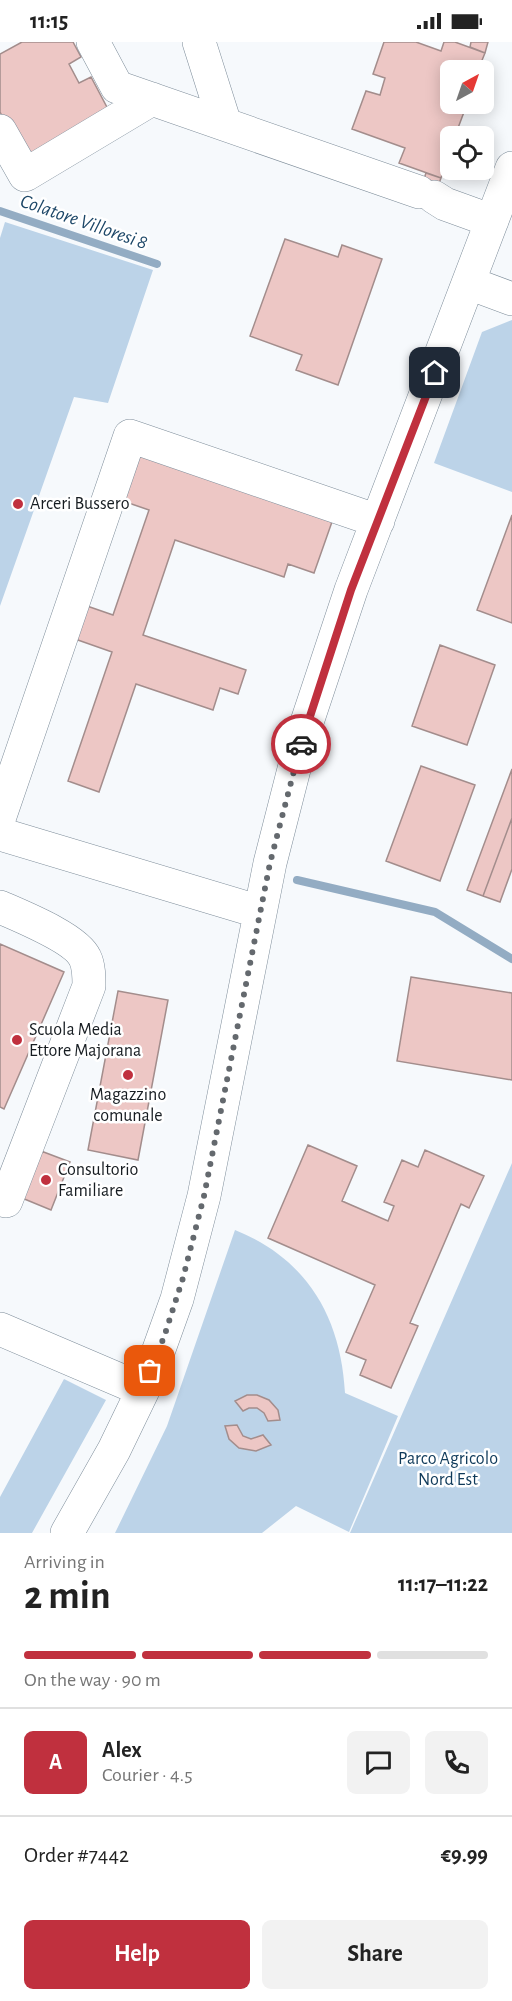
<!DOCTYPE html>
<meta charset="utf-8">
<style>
:root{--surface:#fff;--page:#f2f2f2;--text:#222;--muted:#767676;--line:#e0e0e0;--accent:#c0303e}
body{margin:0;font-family:"Alegreya Sans",sans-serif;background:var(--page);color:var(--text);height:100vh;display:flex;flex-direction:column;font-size:22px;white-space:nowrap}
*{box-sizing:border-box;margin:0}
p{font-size:20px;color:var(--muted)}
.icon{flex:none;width:33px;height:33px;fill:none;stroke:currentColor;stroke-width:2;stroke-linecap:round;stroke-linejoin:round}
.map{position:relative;height:1491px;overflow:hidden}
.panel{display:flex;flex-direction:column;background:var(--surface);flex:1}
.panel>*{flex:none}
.needle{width:39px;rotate:40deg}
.fabs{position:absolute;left:440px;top:18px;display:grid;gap:12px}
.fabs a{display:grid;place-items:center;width:54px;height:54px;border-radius:9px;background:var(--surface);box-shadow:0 3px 15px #0003;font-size:30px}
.pin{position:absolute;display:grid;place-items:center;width:51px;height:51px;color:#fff;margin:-26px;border-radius:12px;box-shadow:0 3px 9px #0006}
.courier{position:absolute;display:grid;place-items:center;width:60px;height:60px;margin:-30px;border:4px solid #c0303e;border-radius:50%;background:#fff;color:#222;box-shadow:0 2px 8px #0007}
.head em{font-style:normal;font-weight:700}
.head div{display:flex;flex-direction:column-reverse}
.head{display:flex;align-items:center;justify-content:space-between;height:102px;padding:0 24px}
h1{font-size:39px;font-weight:700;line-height:45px}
.bar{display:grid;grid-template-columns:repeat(4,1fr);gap:9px 6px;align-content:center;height:72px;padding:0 24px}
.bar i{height:8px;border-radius:4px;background:var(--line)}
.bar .active{background:var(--accent)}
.bar p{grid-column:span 4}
.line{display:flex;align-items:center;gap:15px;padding:0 24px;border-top:2px solid var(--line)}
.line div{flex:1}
.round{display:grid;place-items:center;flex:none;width:63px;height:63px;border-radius:9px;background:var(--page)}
.primary-button{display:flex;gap:12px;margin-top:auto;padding:12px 24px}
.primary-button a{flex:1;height:69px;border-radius:9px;background:var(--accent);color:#fff;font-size:24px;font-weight:700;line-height:69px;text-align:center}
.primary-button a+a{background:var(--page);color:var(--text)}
.status{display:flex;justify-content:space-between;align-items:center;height:42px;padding:0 30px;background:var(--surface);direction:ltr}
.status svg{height:16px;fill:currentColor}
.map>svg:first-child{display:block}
.green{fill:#bcd3e8}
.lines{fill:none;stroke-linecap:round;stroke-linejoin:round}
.stream{stroke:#93acc3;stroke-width:8}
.building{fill:#edc7c5;stroke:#a38d8c;stroke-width:1.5}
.minor-casing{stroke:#7e8d9a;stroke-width:34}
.minor{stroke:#fff;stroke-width:33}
.done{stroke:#64696e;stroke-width:6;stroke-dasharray:0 10.8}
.route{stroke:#c0303e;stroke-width:8}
.poi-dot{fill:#c0303e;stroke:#fff;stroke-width:2}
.labels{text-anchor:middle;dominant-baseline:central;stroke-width:5;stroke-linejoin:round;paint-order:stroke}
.poi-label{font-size:18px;fill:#161c21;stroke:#fff;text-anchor:start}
.park-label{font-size:18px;fill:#0f3a5a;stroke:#fff}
.water-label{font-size:20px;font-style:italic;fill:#1d4768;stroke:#fff}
</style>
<div class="status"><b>11:15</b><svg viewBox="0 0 49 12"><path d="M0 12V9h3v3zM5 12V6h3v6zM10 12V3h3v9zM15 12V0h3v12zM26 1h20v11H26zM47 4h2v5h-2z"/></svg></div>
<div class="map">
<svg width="512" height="1491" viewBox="0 0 512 1491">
<rect width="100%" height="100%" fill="#f6f9fc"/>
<path class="green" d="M5,180L153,228L108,361L74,355L0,564V196Z
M512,278V450L434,421L482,290Z
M512,1121V1491H350Z
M235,1188C307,1217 341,1275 345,1351L398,1374L349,1490L296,1464L262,1491H115L167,1384Z
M64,1337L106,1358L32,1491H0V1455Z"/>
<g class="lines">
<path class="stream" d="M0,169L157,222
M297,838L435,870L512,917"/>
</g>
<path class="building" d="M22,0H73L81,15L69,22L79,41L91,35L110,71L26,117L0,70V12Z
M384,0H416L441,9L444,0H455L485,11L478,28H450V62H467L455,94H450V109L441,136L399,121L405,106L352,87L366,49L380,53L385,36L373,32Z
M471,0H488L485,11L470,5Z
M426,131L441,136L431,162L417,157Z
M285,197L338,215L342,203L382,217L338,343L296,328L302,313L250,294Z
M134,408L333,477L314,531L288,522L284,535L175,498L143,593L246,628L238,652L220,646L213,668L136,642L99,750L68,739L112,610L75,597L87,564L113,573L149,468L117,457Z
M512,473V581L477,568Z
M440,603L495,623L467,703L412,684Z
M421,724L475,743L440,839L386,819Z
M512,727V776L483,854L467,848Z
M512,776V827L500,860L483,854Z
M0,902L64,930L4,1067L0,1065Z
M411,935L512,951V1038L397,1019Z
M118,949L168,958L138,1118L88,1108Z
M308,1103L357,1124L342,1159L388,1179L394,1164L384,1160L402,1118L418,1125L425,1108L484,1134L469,1166L461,1162L410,1281L418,1284L391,1346L360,1333L366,1318L346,1310L375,1243L268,1196Z
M41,1109L70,1120L51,1168L22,1156Z
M247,1353H257L269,1358L278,1368L280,1378L268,1379L264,1371L257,1366H249L243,1369L235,1359Z
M237,1383L243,1394L251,1397L263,1393L271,1403L256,1409L239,1406L229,1397L225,1384Z"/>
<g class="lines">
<g class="minor-casing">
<path id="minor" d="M93,0L117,45L419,150
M199,0L225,82
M0,89L25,133L152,57
M434,155L445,162L492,179
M469,241L512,257
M0,774L130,394L378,479
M0,792L260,870
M0,865C20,874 76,896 85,916C89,924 89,935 89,944L6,1159
M0,1287L143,1348
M67,1491L114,1408L143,1348L158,1310L177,1257L204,1154L270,821L303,692L351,548L512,126"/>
</g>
<use href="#minor" class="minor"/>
</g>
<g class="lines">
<path class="done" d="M150,1329L164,1295L183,1236L204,1154L270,821L301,702"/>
<path class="route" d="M301,702L351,548L435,331"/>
</g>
<g class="poi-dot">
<circle cx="18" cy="462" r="6"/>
<circle cx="17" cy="998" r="6"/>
<circle cx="128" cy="1033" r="6"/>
<circle cx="46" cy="1138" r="6"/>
</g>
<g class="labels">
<g class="poi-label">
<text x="30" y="462">Arceri Bussero</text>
<text x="29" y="988">Scuola Media<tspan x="29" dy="21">Ettore Majorana</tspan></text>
<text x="128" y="1053" text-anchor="middle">Magazzino<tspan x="128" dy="21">comunale</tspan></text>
<text x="58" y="1128">Consultorio<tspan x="58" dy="21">Familiare</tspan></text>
</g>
<g class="park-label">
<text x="448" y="1417">Parco Agricolo<tspan x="448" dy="21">Nord Est</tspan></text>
</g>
<g class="water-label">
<text transform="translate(84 180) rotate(19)">Colatore Villoresi 8</text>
</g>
</g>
</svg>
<div class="fabs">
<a><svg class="needle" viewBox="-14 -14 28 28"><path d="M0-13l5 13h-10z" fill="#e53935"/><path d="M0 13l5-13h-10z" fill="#767676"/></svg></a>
<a><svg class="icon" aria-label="locate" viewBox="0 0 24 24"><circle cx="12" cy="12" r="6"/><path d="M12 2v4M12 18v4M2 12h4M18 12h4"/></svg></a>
</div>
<div class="pin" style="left:150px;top:1329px;background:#ea580c"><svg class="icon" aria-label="bag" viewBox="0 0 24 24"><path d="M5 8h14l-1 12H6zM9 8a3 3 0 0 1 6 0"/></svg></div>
<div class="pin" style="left:435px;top:331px;background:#1f2937"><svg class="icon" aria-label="home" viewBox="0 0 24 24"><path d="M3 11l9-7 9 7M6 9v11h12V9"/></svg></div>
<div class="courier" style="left:301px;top:702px"><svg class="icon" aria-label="car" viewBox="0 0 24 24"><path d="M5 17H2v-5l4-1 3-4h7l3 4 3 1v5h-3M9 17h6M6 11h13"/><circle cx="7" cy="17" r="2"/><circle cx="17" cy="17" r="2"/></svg></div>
</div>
<section class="panel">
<div class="head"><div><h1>2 min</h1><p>Arriving in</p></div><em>11:17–11:22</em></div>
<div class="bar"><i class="active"></i><i class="active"></i><i class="active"></i><i></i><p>On the way · 90 m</p></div>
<div class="line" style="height:108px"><b class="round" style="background:var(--accent);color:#fff">A</b><div><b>Alex</b><p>Courier · 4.5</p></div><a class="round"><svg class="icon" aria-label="chat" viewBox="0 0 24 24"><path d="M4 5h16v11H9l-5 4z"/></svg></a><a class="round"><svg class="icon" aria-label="phone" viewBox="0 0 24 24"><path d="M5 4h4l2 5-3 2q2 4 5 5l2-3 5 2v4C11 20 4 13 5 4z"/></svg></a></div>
<div class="line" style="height:78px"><div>Order #7442</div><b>€9.99</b></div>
<div class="primary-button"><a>Help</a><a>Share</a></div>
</section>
